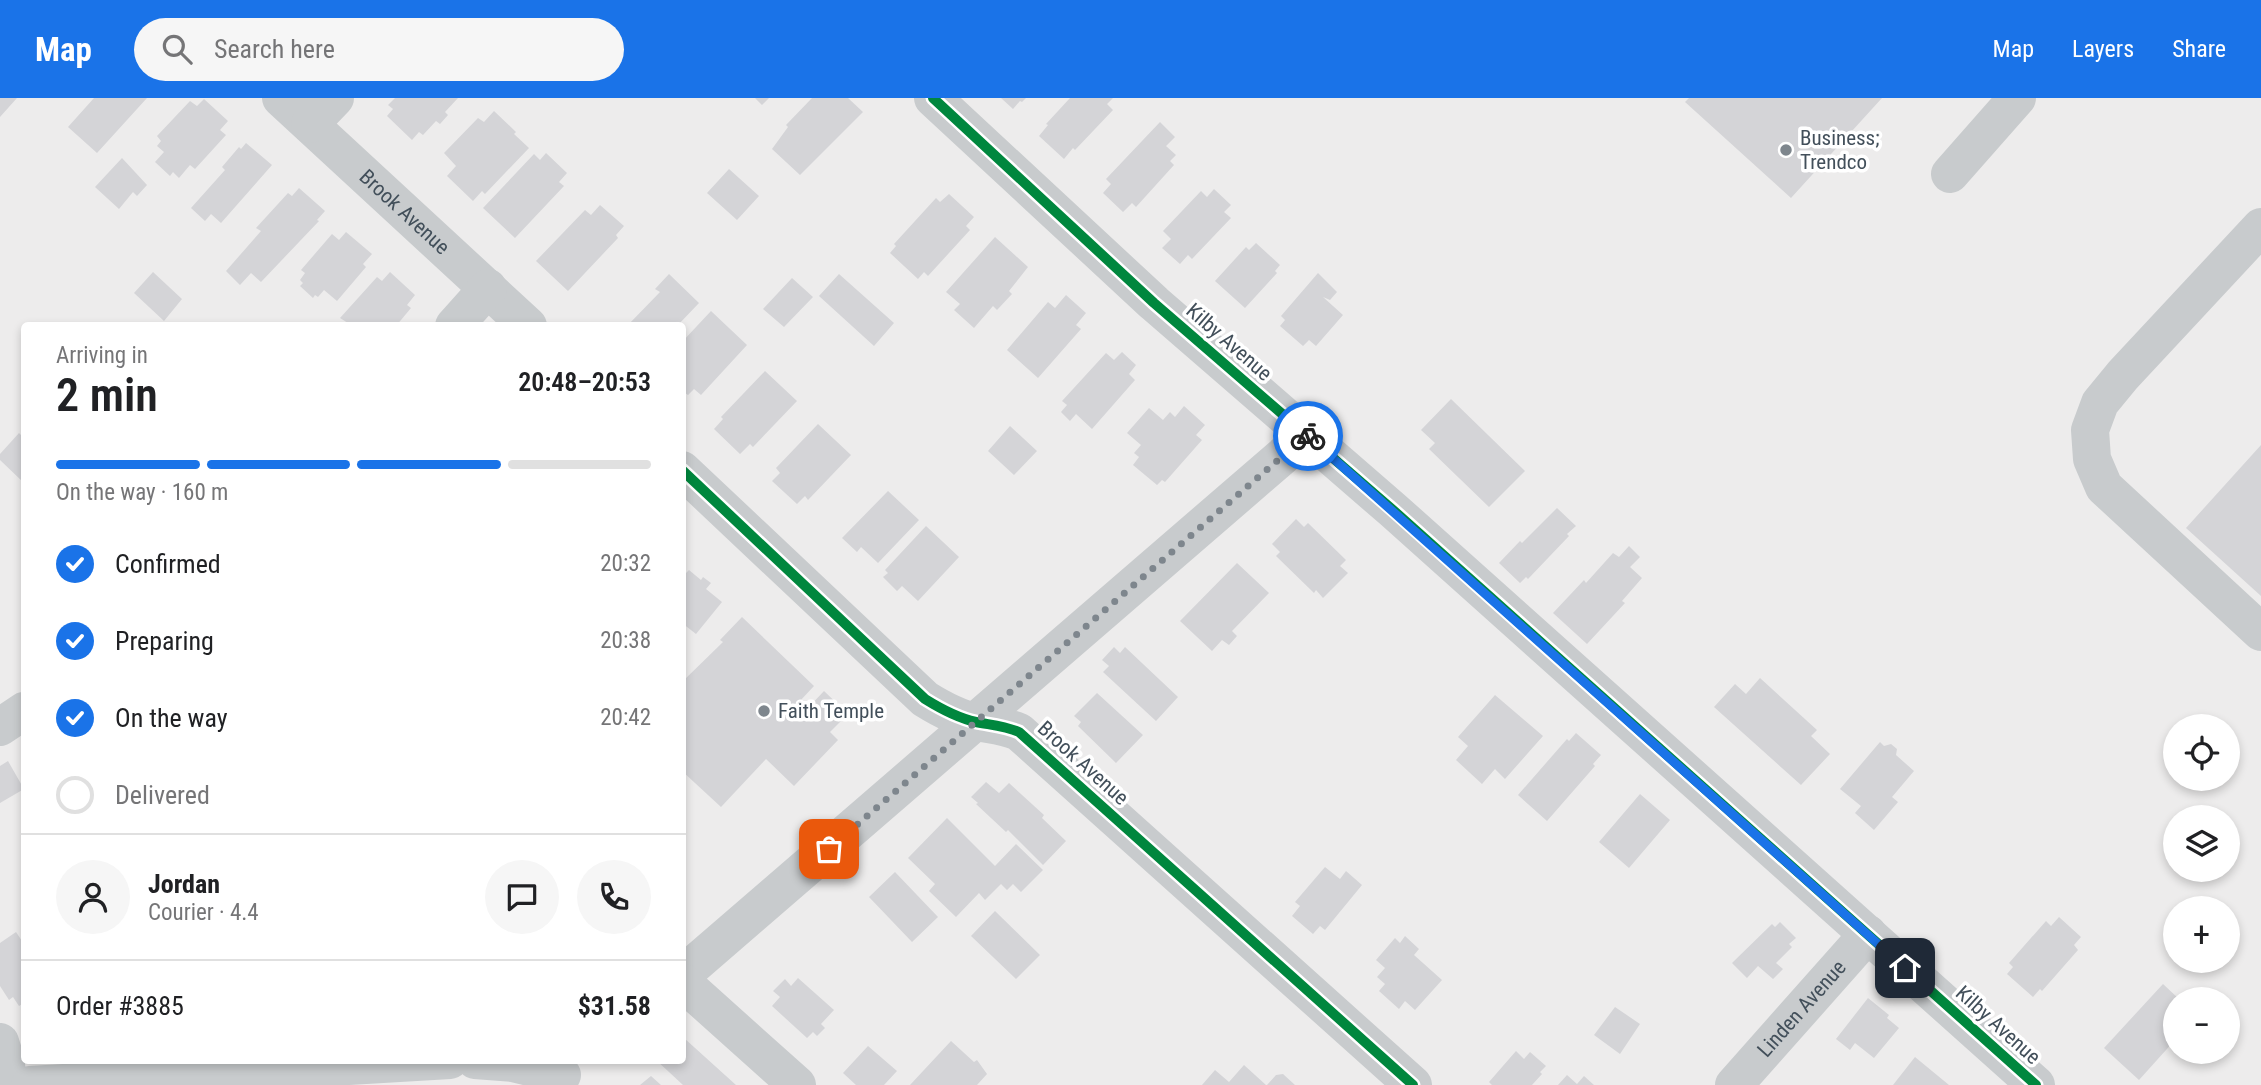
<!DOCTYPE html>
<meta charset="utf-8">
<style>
:root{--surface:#fff;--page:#f6f6f6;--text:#202124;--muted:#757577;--line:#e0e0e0;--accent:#1a73e8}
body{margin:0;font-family:"Roboto Condensed",sans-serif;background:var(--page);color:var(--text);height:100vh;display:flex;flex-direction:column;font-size:26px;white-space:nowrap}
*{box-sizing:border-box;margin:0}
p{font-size:23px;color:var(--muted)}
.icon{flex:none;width:38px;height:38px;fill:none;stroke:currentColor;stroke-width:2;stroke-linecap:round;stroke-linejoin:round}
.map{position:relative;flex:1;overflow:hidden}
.panel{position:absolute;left:21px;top:224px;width:665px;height:742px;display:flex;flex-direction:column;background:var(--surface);border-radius:7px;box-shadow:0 4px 10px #0003}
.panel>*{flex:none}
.buttons{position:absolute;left:2163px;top:616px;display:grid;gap:14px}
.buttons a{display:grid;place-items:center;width:77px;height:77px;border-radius:50%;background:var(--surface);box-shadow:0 4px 10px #0003;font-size:35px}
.pin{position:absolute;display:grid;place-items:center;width:60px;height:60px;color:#fff;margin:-30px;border-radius:14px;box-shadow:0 4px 10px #0006}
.courier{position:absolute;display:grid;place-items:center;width:70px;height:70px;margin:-35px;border:5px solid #1a73e8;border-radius:50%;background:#fff;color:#222;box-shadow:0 2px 9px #0007}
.headline em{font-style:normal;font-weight:600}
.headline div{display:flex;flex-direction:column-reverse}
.headline{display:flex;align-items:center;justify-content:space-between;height:119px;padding:0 35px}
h1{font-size:46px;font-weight:600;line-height:52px}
.bar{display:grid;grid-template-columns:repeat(4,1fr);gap:10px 7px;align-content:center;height:84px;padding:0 35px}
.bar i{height:9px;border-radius:5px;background:var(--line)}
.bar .current{background:var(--accent)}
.bar p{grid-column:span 4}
.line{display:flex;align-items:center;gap:18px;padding:0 35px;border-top:2px solid var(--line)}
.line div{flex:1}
.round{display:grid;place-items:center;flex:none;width:74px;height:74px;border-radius:37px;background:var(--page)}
ol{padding:0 35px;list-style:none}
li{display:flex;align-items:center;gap:21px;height:77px}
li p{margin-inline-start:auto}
li .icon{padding:7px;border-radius:50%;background:var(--accent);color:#fff;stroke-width:4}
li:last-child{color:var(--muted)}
li i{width:38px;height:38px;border:4px solid var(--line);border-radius:50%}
header{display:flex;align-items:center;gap:42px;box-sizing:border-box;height:98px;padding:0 35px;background:var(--accent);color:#fff}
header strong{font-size:33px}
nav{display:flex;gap:38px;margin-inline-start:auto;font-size:24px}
.search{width:490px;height:63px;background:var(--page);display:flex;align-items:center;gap:18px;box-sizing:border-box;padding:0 24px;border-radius:38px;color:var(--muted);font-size:26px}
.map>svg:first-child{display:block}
.building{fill:#d4d4d7}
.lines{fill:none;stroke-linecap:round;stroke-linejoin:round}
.minor{stroke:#c8cbcd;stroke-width:38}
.cycleway-casing{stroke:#fff;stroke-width:15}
.cycleway{stroke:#00873e;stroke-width:10}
.done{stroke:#7e868d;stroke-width:7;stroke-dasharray:0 12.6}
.route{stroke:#1a73e8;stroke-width:9}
.poi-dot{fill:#7e868d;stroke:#fff;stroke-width:2.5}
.labels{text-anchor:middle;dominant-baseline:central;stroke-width:7;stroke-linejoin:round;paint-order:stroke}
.poi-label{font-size:21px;fill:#424f5a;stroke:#fff;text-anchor:start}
.street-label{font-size:21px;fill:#424f5a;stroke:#fff}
</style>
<header>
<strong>Map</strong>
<div class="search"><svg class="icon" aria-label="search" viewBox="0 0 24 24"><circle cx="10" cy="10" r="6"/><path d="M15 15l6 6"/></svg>Search here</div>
<nav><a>Map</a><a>Layers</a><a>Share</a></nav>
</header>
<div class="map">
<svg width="2261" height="987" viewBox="0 0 2261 987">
<rect width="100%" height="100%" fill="#edecec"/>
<path class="building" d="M0,0H17L0,19Z
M94,0H147L97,55L68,29Z
M395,0H458L445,14L448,17L440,26L436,23L423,37L419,34L412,42L387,18L393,11L388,7Z
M755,0H769L762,7Z
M812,0H848L863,14L800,77L772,51L788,29L786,27Z
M1001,0H1026L1022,4L1020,3L1013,11Z
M1070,0H1113L1107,6L1113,12L1075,52L1073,50L1064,61L1039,38L1048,27L1046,26Z
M1689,0H1882L1791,100L1685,4Z
M204,1L228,23L220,32L226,37L195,71L190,67L179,80L173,74L170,78L155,64L164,54L157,48L161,43L157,38L190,3L197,8Z
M494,13L516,34L514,36L529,50L485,96L482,93L473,103L447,78L456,68L444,55L478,20L484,24Z
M1160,24L1175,39L1166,48L1176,57L1170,63L1174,67L1136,109L1132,105L1123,114L1103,95L1111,86L1106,81Z
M246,45L272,67L221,125L211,116L205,123L191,110L225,72L222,69L239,49L241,51Z
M546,55L567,75L559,84L564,88L515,140L483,110L534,56L540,62Z
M122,60L147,87L137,98L133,94L119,111L95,89Z
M729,71L759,98L737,122L707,95Z
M299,90L325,113L317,122L319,123L261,184L251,175L240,187L226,173L261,133L256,130L288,95L292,98Z
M1214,91L1231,107L1224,114L1231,120L1192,161L1188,157L1180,166L1162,150L1171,141L1163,133L1201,93L1207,99Z
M949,96L974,119L966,128L970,132L928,178L924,174L918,181L890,155L896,148L894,146L936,100L940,104Z
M600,107L624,128L616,137L618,140L568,193L536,163L585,112L591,117Z
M346,134L372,156L363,166L366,169L337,203L324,192L318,199L315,197L313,200L300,188L303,185L300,182L305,175L301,172L332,136L339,142Z
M995,139L1028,169L1009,193L1012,196L997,212L993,208L974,230L954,212L960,206L946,194Z
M1256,145L1280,167L1275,173L1277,175L1245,210L1215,183L1246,149L1249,152Z
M153,174L182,201L164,223L134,195Z
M390,174L415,197L407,207L411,210L396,228H346L348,225L340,220L377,179L382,183Z
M1318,175L1337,194L1330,202L1323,199L1343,217L1316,248L1309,242L1303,248L1280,228L1285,222L1281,218Z
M669,176L699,205L677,228H627L660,194L655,191Z
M839,176L894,225L874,248L819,198Z
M792,180L813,199L784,229L763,211Z
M1066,197L1086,215L1076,227L1081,231L1038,280L1007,252L1048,204L1055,210Z
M711,213L747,247L701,297L694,291L688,297L682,293V244Z
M1122,254L1136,267L1129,276L1135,282L1092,331L1076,316L1070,323L1061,314L1067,307L1062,303L1106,255L1114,262Z
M765,273L797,303L753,349L750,346L740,356L714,331L723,321L721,319Z
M1451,301L1525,373L1489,409L1429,351L1435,345L1421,332Z
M1184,308L1205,327L1196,337L1202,342L1165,384L1162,382L1157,387L1133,367L1139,359L1134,355L1141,347L1127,335L1149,310L1163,322L1170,314L1175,319Z
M818,326L851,357L808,402L805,398L797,406L772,383L780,375L776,370Z
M1010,328L1037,353L1014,377L988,353Z
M19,335L24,340V385L0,362V356Z
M2261,347V498L2186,430Z
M888,393L919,422L878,465L861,449L857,454L842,440Z
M1557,410L1576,428L1567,436L1569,438L1528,481L1526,479L1520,485L1499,465L1520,443L1522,445Z
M1296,421L1304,429L1308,425L1346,462L1340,468L1348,475L1323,500L1316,492L1314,495L1276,458L1280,454L1272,446Z
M926,428L959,459L918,503L902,488L897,493L883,479L888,475L885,472Z
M1629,448L1640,459L1630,469L1642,480L1622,503L1625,505L1587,546L1553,515L1584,482L1586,485L1613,455L1619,459Z
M1237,465L1269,495L1232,533L1237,538L1229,547L1222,542L1212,553L1180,523Z
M689,472L701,482L703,479L711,485L706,491L722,504L696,536L682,525V479Z
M742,519L814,588L799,604L807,611L824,593L848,616L830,634L838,642L794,688L766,661L721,709L682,673V584L723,544L720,542Z
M1114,549L1120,555L1125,549L1178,599L1156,623L1103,574L1109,568L1102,562Z
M1760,580L1817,632L1811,638L1830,656L1801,687L1714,609L1735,586L1746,596Z
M1097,595L1143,637L1116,665L1078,628L1081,624L1074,618Z
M1495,597L1543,638L1505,681L1495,671L1482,686L1456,662L1468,648L1458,639Z
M1576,635L1601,657L1593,666L1595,668L1547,723L1518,697L1567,641L1569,643Z
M1880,644L1884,648L1891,646L1897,651L1896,657L1914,673L1892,699L1898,704L1874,732L1855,715L1861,708L1840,691Z
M8,663L24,691L0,705V668Z
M986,684L999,695L1009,685L1044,717L1042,720L1066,743L1043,767L1008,732L1006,734L976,706L978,705L971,699Z
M1640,696L1670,722L1629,770L1599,744Z
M947,720L995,768L1016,746L1043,772L1021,794L1013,786L1007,792L1001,786L985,802L979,795L956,819L929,793L935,786L908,760Z
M1325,769L1340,781L1346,773L1362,787L1325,832L1320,828L1313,836L1292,818L1300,808L1295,804Z
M895,774L938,819L912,844L869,799Z
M995,813L1040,857L1016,881L971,838Z
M2059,819L2081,839L2074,847L2078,852L2042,893L2040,891L2033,899L2007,876L2013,869L2009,865L2046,823L2051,828Z
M1780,824L1796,840L1789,846L1792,849L1776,865L1783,871L1773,881L1758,868L1747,880L1732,865L1772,826L1775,829Z
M16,834L22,843L24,841V905L19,908L13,899L9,902L0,888V845Z
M1405,838L1419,851L1414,857L1442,882L1415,912L1405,903L1399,911L1379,893L1385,886L1377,879L1385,870L1376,862L1395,840L1400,845Z
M798,880L834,912L821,926L825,930L817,938L813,934L807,940L772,908L780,899L773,893L785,881L791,888Z
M2163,886L2179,901H2175V942L2139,982L2104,950Z
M1868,900L1889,917L1887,920L1899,930L1874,960L1855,945L1850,952L1836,941Z
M1615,909L1640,926L1620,956L1594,937Z
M684,940L736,987H683L656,962H682Z
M951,943L974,964L977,962L987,976L977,987H910Z
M868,948L897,973L884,987H856L843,975Z
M1516,953L1524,961L1530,954L1546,968L1540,974L1542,976L1532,987H1492L1489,984Z
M1915,959L1949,987H1893Z
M1244,967L1266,987H1202L1215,972L1229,984Z
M1283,976L1295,987H1267L1276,977Z
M1567,977L1577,986L1584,978L1594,987H1558Z
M651,978L661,987H640Z"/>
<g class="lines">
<g class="minor">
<path id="s1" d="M281,0L528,228"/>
<path d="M933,0L1154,205L1393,412L2036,987"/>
<path d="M310,26L335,0"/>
<path d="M1950,76L2017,0"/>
<path d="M2261,129L2123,277L2100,305L2090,332L2092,361L2104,389L2261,534"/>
<path d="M454,228L488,190"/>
<path d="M682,372L925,601C941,611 958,620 976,624C991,627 1005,628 1019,634L1413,987"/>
<path d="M0,629L24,613"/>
<path d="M682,877L1307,337"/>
<path d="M682,884L797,987"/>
<path d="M0,944L6,963L7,987"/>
<path d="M475,962L513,965L562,977"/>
<path d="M30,987L450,962"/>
<path id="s2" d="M1734,987L1868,836"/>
</g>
<g class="cycleway-casing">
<path id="cycleway" d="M933,0L1154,205L1393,412L2036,987
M682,372L925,601C941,611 958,620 976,624C991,627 1005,628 1019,634L1413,987"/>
</g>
<use href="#cycleway" class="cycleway"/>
</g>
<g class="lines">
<path class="done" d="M829,751L1307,337L1308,338"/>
<path class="route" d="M1308,338L1905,870"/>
</g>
<g class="poi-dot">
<circle cx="1786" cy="52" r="7"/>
<circle cx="764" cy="613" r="7"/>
</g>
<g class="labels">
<g class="poi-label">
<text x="1800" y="40">Business;<tspan x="1800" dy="24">Trendco</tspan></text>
<text x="778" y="613">Faith Temple</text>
</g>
<g class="street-label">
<text stroke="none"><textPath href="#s1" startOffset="168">Brook Avenue</textPath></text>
<text transform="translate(1229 244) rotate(41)">Kilby Avenue</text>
<text transform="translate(1083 665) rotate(42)">Brook Avenue</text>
<text stroke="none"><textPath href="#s2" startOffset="102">Linden Avenue</textPath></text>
<text transform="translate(1998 927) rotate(42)">Kilby Avenue</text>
</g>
</g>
</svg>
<div class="buttons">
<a><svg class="icon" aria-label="locate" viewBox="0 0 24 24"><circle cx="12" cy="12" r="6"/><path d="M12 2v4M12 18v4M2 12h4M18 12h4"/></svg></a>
<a><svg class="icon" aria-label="layers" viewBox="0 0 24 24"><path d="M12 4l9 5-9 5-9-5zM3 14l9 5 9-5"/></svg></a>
<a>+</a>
<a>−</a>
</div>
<div class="pin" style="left:829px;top:751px;background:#ea580c"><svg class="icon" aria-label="bag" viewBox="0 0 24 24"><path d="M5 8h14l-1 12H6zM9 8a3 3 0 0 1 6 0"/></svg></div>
<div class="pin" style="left:1905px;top:870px;background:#1f2937"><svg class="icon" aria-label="home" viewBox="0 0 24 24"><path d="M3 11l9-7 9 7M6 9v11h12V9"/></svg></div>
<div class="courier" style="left:1308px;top:338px"><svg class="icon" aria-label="bike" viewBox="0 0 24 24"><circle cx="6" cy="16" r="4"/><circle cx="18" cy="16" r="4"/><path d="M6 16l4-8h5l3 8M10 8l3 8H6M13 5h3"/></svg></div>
<section class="panel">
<div class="headline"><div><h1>2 min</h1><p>Arriving in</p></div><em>20:48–20:53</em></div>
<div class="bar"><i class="current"></i><i class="current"></i><i class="current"></i><i></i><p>On the way · 160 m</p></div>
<ol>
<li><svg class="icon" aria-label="check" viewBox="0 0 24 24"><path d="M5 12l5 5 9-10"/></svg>Confirmed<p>20:32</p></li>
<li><svg class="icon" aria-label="check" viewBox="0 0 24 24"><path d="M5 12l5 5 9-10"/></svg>Preparing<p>20:38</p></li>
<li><svg class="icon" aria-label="check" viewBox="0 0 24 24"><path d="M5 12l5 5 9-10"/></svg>On the way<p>20:42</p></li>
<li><i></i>Delivered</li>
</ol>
<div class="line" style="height:126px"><a class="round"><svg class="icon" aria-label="person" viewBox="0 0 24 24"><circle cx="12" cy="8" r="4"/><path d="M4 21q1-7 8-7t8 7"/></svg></a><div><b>Jordan</b><p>Courier · 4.4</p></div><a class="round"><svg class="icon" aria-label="chat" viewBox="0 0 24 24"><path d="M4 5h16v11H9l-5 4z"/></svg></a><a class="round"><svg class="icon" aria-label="phone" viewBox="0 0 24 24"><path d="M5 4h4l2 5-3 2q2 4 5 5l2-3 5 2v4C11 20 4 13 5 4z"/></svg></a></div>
<div class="line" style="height:91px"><div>Order #3885</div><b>$31.58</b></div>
</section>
</div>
